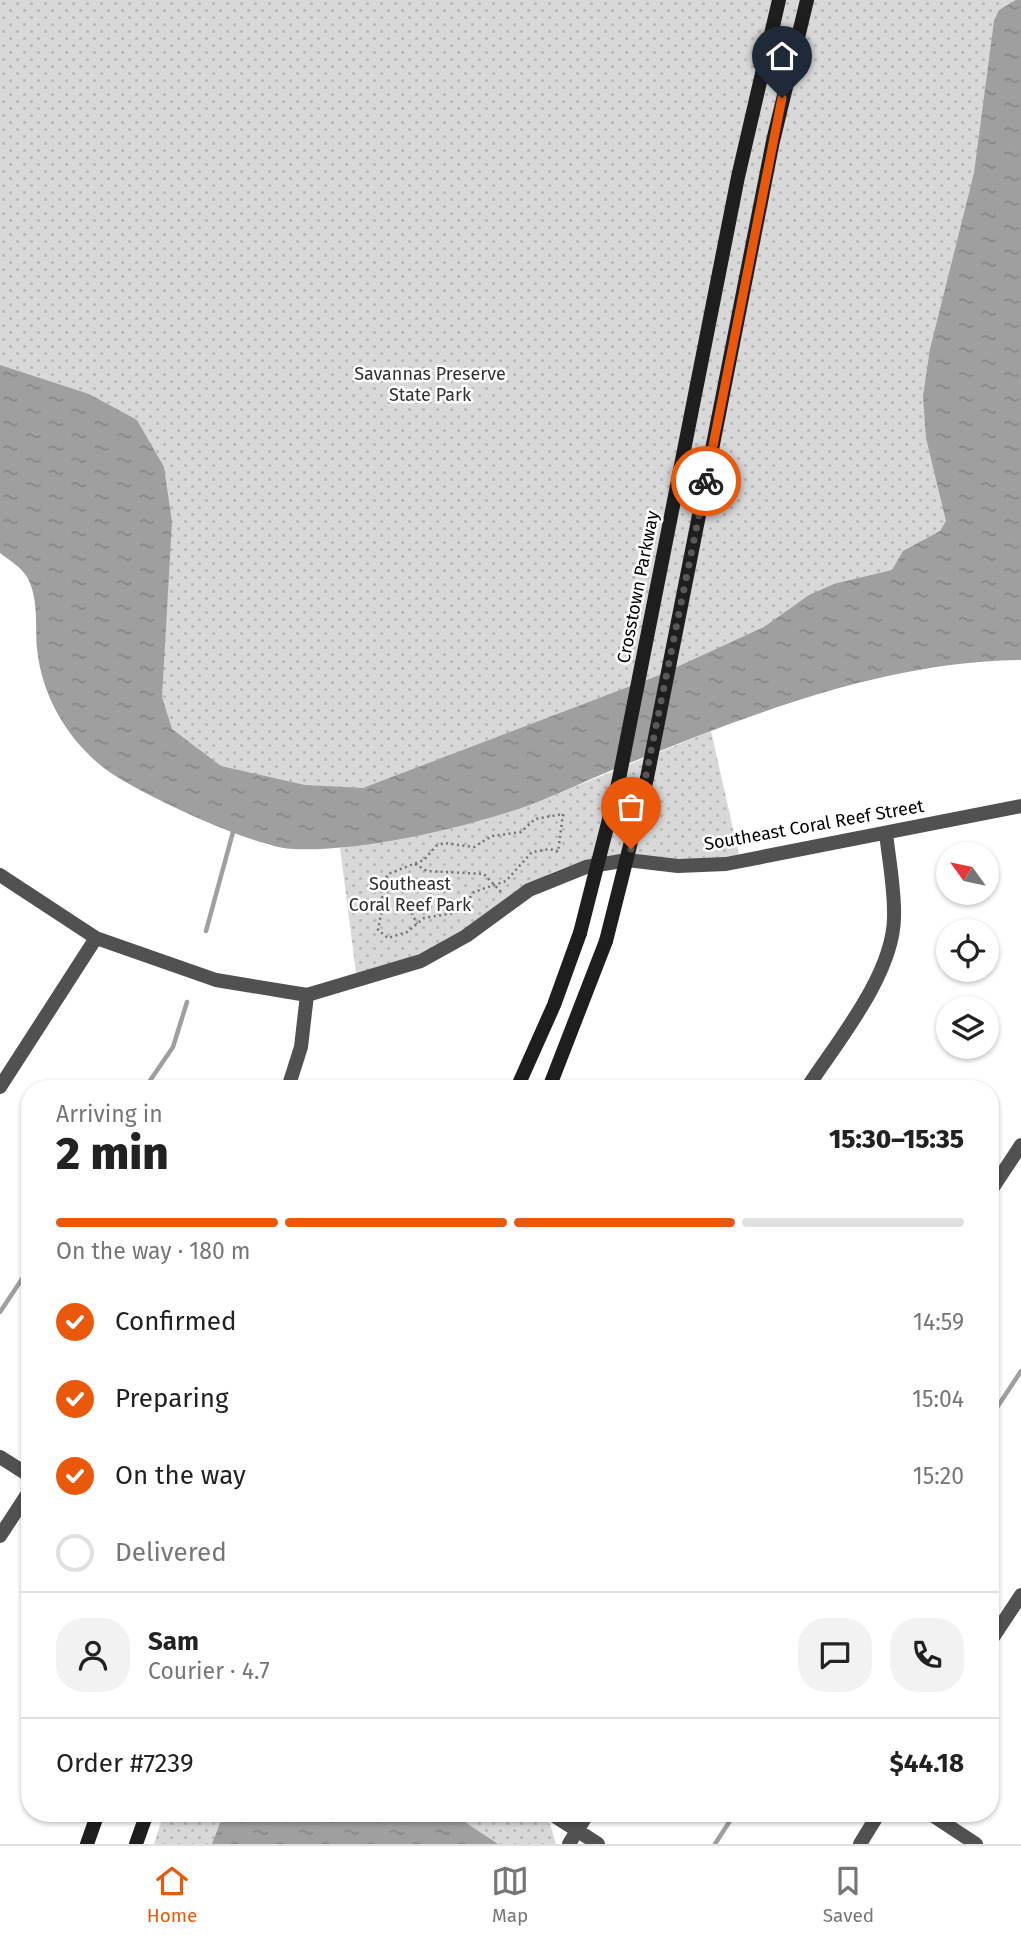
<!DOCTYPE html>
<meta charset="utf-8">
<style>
:root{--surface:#fff;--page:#f2f2f2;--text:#222;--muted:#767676;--line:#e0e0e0;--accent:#ea580c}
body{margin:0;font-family:"Fira Sans",sans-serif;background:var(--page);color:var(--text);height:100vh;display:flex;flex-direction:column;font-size:26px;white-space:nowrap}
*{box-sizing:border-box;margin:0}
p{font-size:23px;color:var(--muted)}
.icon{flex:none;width:38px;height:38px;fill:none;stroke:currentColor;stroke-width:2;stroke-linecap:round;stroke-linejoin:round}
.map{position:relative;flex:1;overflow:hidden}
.details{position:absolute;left:21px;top:1080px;width:978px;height:742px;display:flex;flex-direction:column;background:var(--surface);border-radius:28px;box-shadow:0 2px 5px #0004}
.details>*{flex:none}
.needle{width:46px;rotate:303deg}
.tools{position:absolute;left:936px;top:842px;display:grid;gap:14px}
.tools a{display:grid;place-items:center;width:63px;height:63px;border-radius:50%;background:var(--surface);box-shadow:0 2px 5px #0004;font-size:35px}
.pin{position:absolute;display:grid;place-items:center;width:60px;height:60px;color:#fff;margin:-72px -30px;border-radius:50% 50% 50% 0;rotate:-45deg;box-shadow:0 0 7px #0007}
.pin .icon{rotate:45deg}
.courier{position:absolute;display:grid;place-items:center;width:70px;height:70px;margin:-35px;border:5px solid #ea580c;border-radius:50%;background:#fff;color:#222;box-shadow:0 2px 9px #0007}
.head em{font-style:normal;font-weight:800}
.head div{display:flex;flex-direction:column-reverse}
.head{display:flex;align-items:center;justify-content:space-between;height:119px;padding:0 35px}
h1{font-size:46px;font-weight:800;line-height:52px}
.bar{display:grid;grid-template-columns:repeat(4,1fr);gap:10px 7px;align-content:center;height:84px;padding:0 35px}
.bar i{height:9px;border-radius:5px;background:var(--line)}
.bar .active{background:var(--accent)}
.bar p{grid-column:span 4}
.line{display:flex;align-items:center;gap:18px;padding:0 35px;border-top:2px solid var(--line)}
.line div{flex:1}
.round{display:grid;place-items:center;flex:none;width:74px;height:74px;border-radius:28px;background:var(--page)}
ol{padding:0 35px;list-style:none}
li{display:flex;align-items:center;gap:21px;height:77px}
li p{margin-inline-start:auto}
li .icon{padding:7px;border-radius:50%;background:var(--accent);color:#fff;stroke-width:4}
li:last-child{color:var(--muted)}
li i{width:38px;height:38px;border:4px solid var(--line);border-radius:50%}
.menu{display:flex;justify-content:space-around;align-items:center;height:98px;border-top:2px solid var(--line);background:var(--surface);font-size:19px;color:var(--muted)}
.menu a{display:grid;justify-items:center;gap:4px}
.menu .active{color:var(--accent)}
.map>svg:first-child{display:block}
.park{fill:url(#park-dots)}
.water{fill:url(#water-ripples)}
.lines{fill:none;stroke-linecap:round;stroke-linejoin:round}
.stream{stroke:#9f9f9f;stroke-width:4.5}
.path{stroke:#737373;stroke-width:2.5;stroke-dasharray:2 3.5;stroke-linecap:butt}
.minor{stroke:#515151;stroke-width:14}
.secondary{stroke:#1e1e1e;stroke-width:14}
.secondary-bridge{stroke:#1e1e1e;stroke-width:14}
.done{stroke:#595959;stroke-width:7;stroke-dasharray:0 12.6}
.route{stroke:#ea580c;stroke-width:9}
.labels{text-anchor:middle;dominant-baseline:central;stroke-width:5;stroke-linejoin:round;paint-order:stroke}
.park-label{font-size:18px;fill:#2f2f2f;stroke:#fff}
.street-label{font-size:18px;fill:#000;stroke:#fff}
</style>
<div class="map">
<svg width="1021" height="1844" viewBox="0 0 1021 1844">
<defs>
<pattern id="park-dots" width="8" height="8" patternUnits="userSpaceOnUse" patternTransform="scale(1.75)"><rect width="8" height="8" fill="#d8d8d8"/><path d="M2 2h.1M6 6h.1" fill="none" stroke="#b8b8b8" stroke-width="1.8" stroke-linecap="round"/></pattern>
<pattern id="water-ripples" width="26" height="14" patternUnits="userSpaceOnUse" patternTransform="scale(1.75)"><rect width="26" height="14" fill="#9f9f9f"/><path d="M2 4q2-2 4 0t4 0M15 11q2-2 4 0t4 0" fill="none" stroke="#878787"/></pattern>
</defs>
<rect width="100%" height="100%" fill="#fff"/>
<path class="park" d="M0,0H1021V609L284,819L166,765L0,456Z
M711,731L739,855C683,867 624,847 569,866C521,882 486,918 442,943C416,958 385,965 356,973L340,848L483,820L535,803Z
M164,1813H536L550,1824L556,1844H154Z"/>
<path class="water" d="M1016,0H1021V660C879,662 747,716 617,768C587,780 557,795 527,806C464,828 360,852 293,849C255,848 135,792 104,768C67,739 42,696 37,649C35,626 39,598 27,577C21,567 9,560 0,553V365L89,394L137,420L164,467L172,522L162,697L172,729L221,766L305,785L363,788L657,676L764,627L809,595L834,584L892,570L903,551L940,531L946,521L926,438L923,396L930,349L974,173L994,21L999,10Z
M224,1813H451L498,1844H212Z"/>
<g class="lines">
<path class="stream" d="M206,931L233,832
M145,1088L173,1047L187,1002
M0,1312L30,1267
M990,1418L1021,1371
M715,1844L735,1813"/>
<path class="path" d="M563,814L558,852L550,849L532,852L506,881L474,892L460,912L424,918L407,932L388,938L378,930L383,904L381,888L388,874L424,860L436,846L444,843L474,847L492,836L521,832L535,819Z
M415,864L427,871L484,874L502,893
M407,903L417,924"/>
<path class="minor" d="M0,875L96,938L216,980L307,995L421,961L466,936L529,890L586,867L627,860L678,866L726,864L1021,806
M0,1087L96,938
M288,1088L301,1047L307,995
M807,1088C837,1042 893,975 894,918C895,890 889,861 886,833
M990,1192L1021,1145
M0,1457L30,1476
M0,1536L30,1490
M990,1642L1021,1595
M550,1813L598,1844
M929,1813L976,1844
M569,1844L588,1813
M860,1844L879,1813"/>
<path class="secondary" d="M517,1088L554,1005L580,933
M549,1088L606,941
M87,1844L98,1813
M136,1844L147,1813"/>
<path class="secondary-bridge" d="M580,933L618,784L738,177L779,0
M606,941L647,778L773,141L807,0"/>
</g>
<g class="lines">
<path class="done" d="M631,849L706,481"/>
<path class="route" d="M706,481L782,98"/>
</g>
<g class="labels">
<g class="park-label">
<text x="430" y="374">Savannas Preserve<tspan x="430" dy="21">State Park</tspan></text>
<text x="410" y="884">Southeast<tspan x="410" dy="21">Coral Reef Park</tspan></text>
</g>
<g class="street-label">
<text transform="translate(638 587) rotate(-79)">Crosstown Parkway</text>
<text transform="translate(814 825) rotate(-10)">Southeast Coral Reef Street</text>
</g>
</g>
</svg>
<div class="tools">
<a><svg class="needle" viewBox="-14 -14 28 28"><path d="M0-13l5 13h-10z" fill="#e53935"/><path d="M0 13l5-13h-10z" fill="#767676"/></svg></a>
<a><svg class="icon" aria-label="locate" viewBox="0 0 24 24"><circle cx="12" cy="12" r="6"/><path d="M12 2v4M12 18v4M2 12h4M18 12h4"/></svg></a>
<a><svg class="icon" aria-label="layers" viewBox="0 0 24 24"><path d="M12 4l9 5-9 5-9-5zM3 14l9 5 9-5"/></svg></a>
</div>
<div class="pin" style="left:631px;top:849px;background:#ea580c"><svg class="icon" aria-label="bag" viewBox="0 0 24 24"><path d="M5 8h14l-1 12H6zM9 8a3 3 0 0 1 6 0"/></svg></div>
<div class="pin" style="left:782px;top:98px;background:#1f2937"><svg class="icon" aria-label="home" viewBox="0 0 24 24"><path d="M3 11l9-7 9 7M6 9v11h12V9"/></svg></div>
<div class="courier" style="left:706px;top:481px"><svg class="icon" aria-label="bike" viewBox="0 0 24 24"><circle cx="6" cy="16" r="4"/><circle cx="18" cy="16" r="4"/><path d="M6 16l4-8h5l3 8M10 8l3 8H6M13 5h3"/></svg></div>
<section class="details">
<div class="head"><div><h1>2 min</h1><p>Arriving in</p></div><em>15:30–15:35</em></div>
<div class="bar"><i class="active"></i><i class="active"></i><i class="active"></i><i></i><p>On the way · 180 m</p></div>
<ol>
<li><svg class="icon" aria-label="check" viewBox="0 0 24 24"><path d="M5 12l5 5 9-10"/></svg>Confirmed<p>14:59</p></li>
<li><svg class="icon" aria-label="check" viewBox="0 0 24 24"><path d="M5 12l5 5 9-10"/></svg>Preparing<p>15:04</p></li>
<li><svg class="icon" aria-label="check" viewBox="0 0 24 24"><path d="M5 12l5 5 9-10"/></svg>On the way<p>15:20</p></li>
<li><i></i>Delivered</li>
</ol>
<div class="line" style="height:126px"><a class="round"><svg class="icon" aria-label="person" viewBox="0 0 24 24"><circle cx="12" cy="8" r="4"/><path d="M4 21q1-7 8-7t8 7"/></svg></a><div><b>Sam</b><p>Courier · 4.7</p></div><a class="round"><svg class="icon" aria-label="chat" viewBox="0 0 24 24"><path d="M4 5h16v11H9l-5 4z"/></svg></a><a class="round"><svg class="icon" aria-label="phone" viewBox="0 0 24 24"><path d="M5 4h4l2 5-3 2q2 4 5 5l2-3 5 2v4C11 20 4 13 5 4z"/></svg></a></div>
<div class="line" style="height:91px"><div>Order #7239</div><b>$44.18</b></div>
</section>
</div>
<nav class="menu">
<a class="active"><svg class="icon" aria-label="home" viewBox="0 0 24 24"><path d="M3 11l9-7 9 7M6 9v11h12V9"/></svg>Home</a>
<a><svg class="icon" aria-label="map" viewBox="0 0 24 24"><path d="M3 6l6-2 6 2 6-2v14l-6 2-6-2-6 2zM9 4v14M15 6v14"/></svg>Map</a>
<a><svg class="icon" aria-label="saved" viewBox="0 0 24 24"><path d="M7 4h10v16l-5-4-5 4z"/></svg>Saved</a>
</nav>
